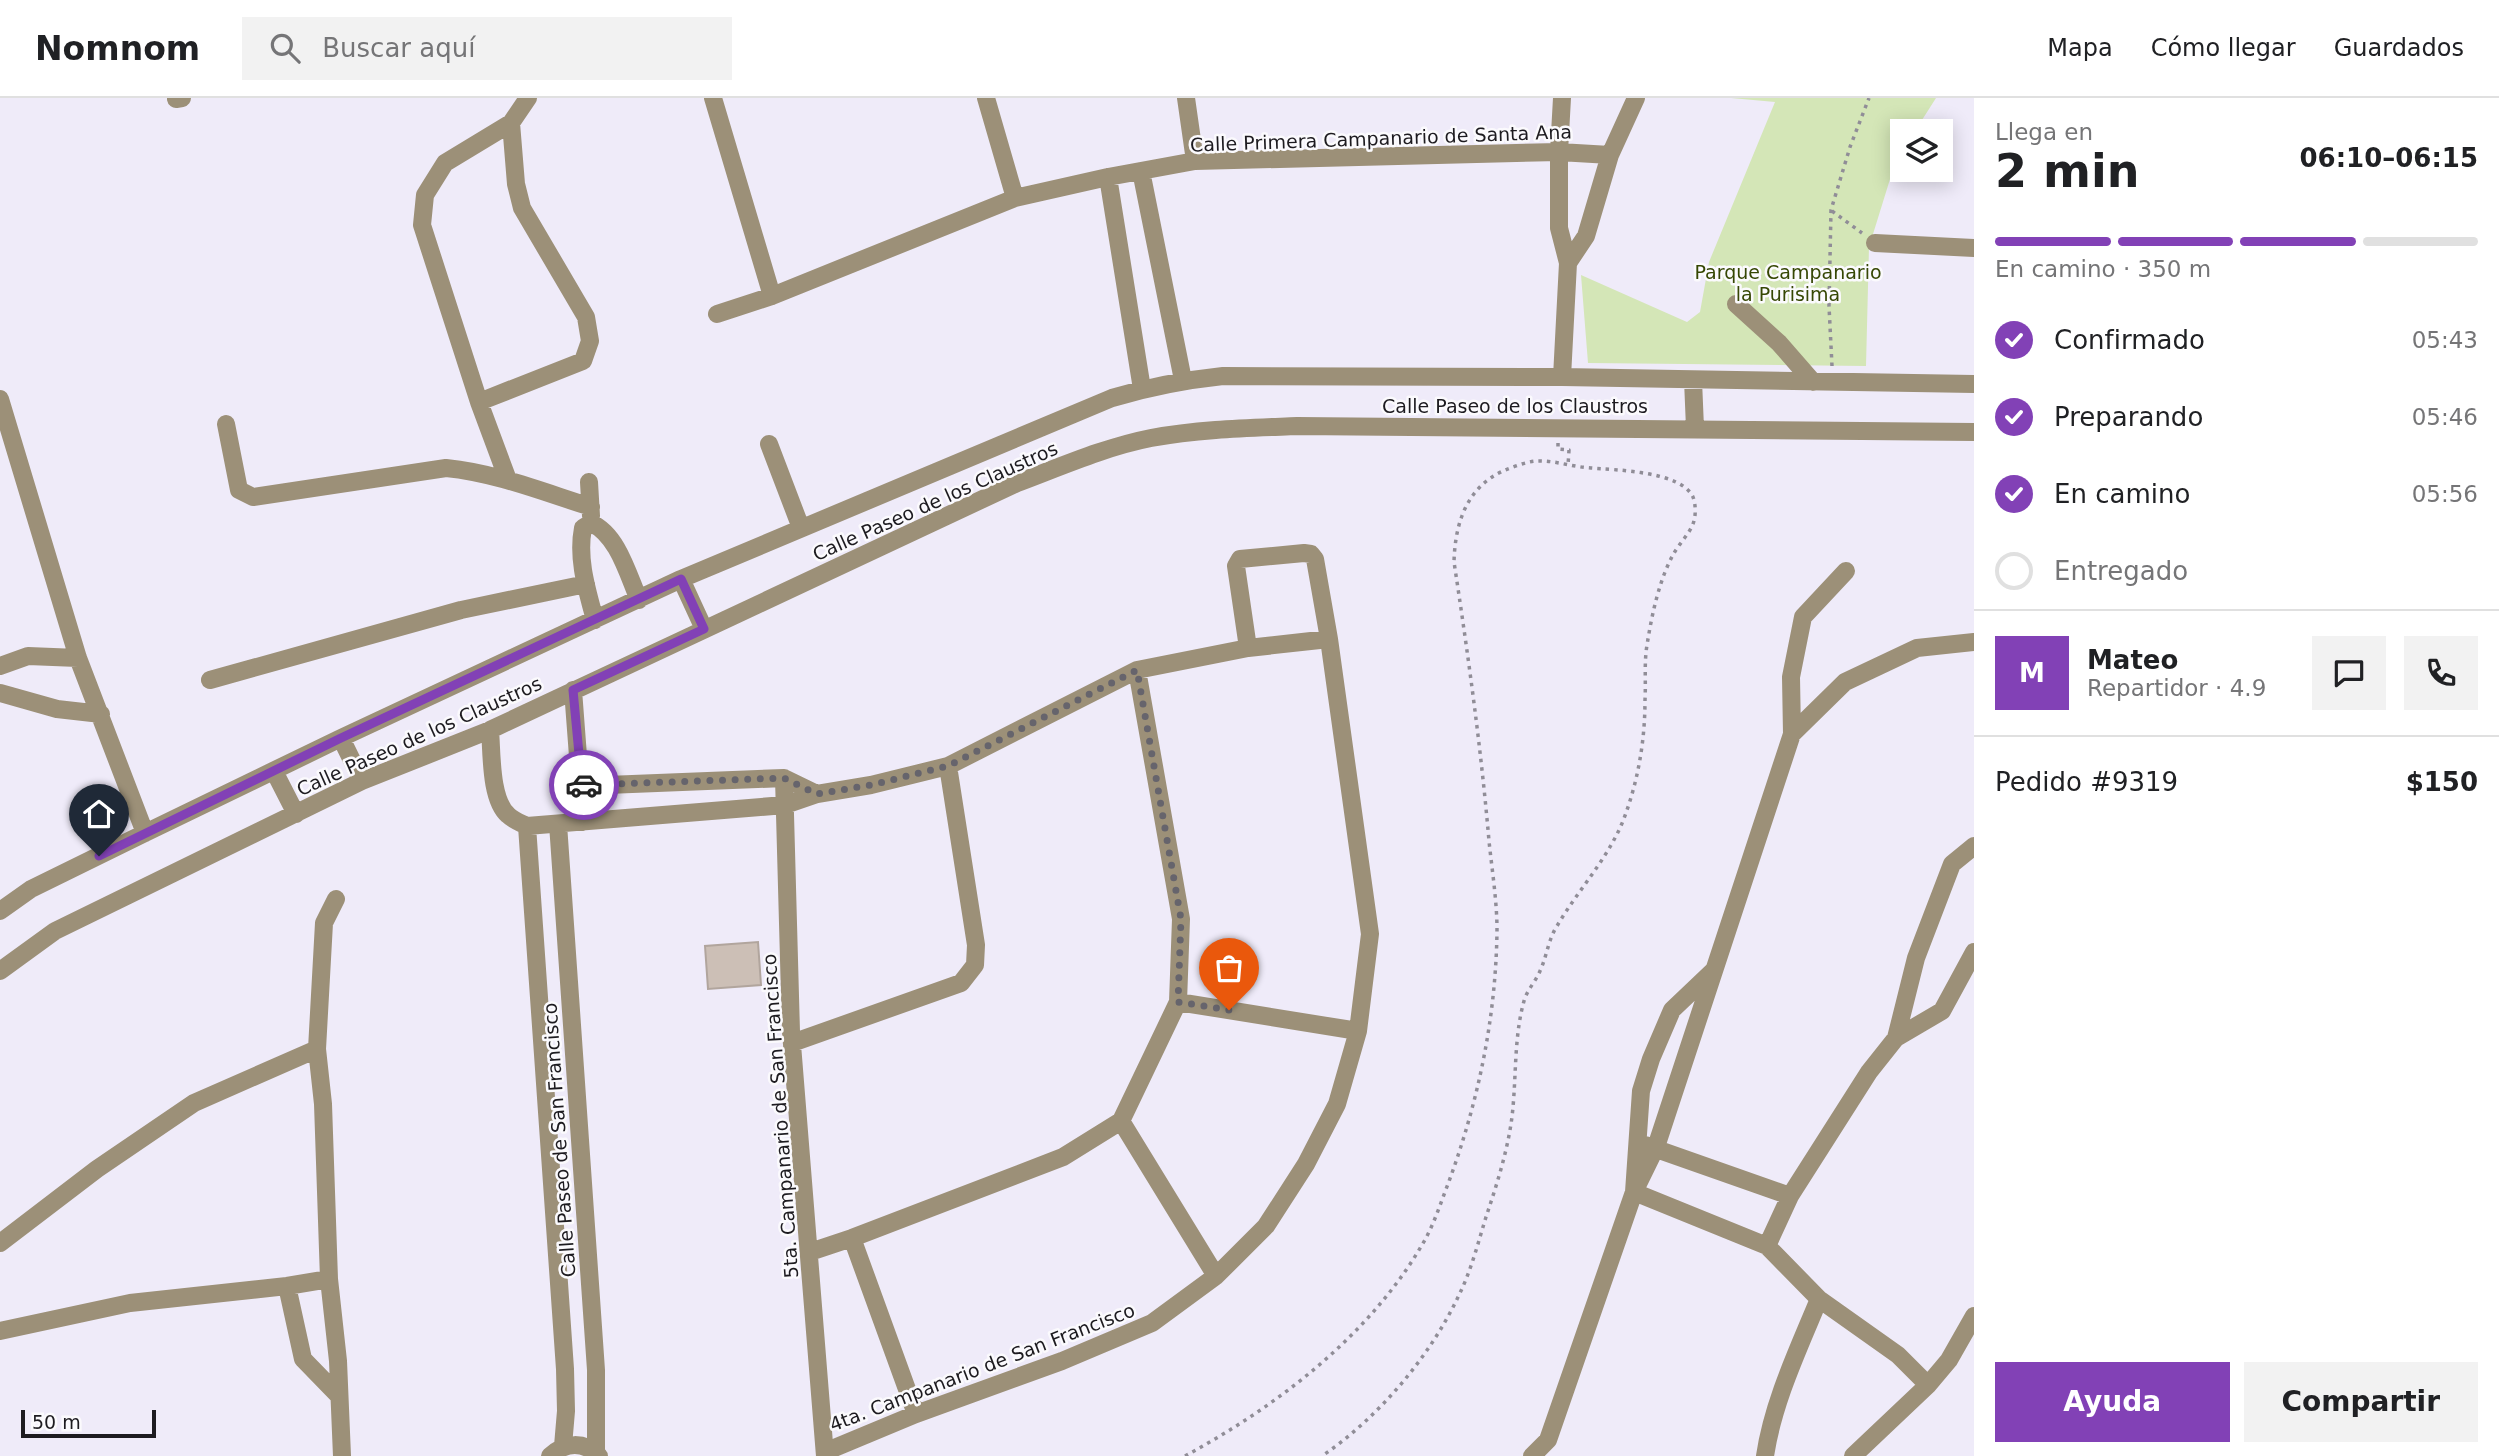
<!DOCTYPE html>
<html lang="es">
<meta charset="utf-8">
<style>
:root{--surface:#fff;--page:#f2f2f2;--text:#202124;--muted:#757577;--line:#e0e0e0;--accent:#8241b6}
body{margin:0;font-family:"DejaVu Sans",sans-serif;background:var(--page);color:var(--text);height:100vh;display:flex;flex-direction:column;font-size:26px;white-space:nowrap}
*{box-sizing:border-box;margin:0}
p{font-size:23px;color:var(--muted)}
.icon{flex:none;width:38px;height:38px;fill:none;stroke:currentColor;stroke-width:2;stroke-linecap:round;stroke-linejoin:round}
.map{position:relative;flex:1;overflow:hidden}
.sheet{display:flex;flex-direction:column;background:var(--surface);width:525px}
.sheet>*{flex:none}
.tools{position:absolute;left:1890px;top:21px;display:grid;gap:14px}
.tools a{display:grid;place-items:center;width:63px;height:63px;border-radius:0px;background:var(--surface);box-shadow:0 4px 18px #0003;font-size:35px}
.scale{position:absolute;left:21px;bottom:18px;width:135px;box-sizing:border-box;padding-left:7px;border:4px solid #1d1b20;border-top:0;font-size:19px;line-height:24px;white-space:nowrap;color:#1d1b20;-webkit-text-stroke:5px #fbfafd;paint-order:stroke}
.pin{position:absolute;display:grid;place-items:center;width:60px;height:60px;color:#fff;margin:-72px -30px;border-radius:50% 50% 50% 0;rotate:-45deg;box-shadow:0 0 7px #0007}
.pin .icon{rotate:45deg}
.courier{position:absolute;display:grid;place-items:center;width:70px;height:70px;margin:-35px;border:5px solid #8241b6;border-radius:50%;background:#fff;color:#222;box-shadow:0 2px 9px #0007}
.overview em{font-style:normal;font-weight:700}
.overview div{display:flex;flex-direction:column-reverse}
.overview{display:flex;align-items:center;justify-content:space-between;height:119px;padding:0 21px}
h1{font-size:46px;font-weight:700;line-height:52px}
.bar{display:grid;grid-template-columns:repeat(4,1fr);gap:10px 7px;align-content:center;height:84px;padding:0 21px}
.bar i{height:9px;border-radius:5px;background:var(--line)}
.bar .active{background:var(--accent)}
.bar p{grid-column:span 4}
.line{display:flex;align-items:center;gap:18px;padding:0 21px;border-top:2px solid var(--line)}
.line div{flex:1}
.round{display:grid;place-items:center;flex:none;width:74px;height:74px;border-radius:0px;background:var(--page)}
ol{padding:0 21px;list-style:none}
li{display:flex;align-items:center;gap:21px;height:77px}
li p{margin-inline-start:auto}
li .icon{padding:7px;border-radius:50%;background:var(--accent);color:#fff;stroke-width:4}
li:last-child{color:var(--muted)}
li i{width:38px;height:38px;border:4px solid var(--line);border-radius:50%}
.cta{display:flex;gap:14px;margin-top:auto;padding:14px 21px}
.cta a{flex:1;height:80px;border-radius:0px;background:var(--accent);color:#fff;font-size:28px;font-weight:700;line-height:80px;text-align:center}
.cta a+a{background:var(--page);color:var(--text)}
header{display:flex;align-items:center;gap:42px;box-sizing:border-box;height:98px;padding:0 35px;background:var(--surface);border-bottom:2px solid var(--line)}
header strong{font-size:33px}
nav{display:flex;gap:38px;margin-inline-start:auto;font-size:24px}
.search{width:490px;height:63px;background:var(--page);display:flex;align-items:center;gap:18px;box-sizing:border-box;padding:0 24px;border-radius:0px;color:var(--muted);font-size:26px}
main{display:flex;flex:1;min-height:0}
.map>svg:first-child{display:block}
.green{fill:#d4e6b7}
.building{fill:#ccbfb6;stroke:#b1a59d;stroke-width:2}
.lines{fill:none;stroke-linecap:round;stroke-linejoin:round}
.path{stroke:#908d97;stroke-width:3.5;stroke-dasharray:3.5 5;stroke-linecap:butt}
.minor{stroke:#9c9078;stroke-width:18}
.done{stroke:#66646c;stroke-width:7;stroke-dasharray:0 12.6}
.route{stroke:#8241b6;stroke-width:9}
.labels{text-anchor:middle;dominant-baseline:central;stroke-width:5;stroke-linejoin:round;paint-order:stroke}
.street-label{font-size:19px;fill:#1d1b20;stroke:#fbfafd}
.park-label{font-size:19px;fill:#364704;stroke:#fbfafd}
</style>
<header>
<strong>Nomnom</strong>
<div class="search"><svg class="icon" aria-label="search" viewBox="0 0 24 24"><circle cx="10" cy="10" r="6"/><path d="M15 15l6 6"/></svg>Buscar aquí</div>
<nav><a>Mapa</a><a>Cómo llegar</a><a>Guardados</a></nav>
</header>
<main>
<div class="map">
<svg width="1974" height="1358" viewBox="0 0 1974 1358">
<rect width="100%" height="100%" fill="#efebf9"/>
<path class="green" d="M1731,0H1936L1915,33H1902V53L1895,65L1869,149L1866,268L1588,265L1581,177L1687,224L1700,214L1709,164L1775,4Z"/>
<path class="building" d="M758,844L761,887L708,891L705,848Z"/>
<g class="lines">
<path class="path" d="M1832,113L1862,135
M1832,268L1829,208L1831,112L1850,49L1869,0
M1558,345V351L1569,352L1568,368
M1185,1358C1279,1307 1373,1235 1426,1140C1435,1123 1441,1104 1448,1086C1478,1005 1496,920 1497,832C1497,803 1492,772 1489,743C1481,650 1468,556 1454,464C1455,426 1466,390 1503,373C1513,369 1525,364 1536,363C1554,362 1572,369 1591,370C1615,372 1681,373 1693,399C1696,407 1696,418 1693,426C1689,436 1680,445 1674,455C1659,482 1652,516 1647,547C1644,565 1646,583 1645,602C1645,643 1638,684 1623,723C1607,762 1578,792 1557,828C1548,842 1547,858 1540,873C1536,883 1527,892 1524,903C1513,942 1517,986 1511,1026C1506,1058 1496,1089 1486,1119C1478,1145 1471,1173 1459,1197C1430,1259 1378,1320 1322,1358"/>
<path class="minor" d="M713,0L772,198
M986,0L1015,100
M1186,0L1195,63
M176,1L182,0
M1141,73L1183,282
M1108,79L1142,291
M1875,145L1974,150
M1568,165L1586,138L1610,57L1636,0
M1736,206L1779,245L1813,284
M717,216L772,198L1015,100L1108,79L1195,63L1559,54L1610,57
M1562,279L1568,165L1559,130V54L1562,0
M1693,282L1695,330
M0,301L78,560L145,735
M479,304L583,263L590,243L586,219L522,110L516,86L511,25
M226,326L239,392L253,399L446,370C496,375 543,394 591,409
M769,346L801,430
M508,382L479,304L422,127L425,97L445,65L511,25L528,0
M589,384L591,418
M591,425L583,430C577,461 587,492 595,522
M591,425C618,437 628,477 639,502
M681,481L704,531
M0,568L28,558L78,560
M210,582L461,512L586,486
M573,592L583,724
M0,595L57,611L101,616
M490,632C492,655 490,701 508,717C513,722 521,725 527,728L785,707L817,696L871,687L948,668L1137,572L1248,550L1329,541
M1792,636L1845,584L1917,550L1974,544
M341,640L362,683
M274,673L296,716
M784,680L791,934L825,1358
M582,688L784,680L817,696
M558,726L596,1272V1355
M527,728L565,1271L566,1313L563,1348
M336,801L324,825L317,951L323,1006L329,1181L338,1263L342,1358
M0,813L31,791L145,735L341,640L681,481L1112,300C1149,289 1185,282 1223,278L1562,279L1974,286
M0,873L55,833L362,683L490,632L1017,385C1060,369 1105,349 1151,340C1199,331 1248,330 1297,328L1974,334
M1713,873L1672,912L1651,961L1641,993L1634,1094L1767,1148
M1178,904L1358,933
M1896,940L1916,860L1952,766L1974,748
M792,945L961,885L975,867L976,847L948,668
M1121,1023L1216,1178
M1645,1047L1790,1098
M852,1140L916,1316
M0,1145L97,1071L194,1005L317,951
M810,1154L852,1140L1063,1059L1121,1023L1178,904L1181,821L1137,572
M287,1188L303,1261L337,1296
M1819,1201L1898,1257L1928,1287
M0,1233L130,1205L287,1188L329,1181
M827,1353L916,1316L1062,1263L1152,1225L1216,1178L1266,1128L1306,1066L1337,1006L1358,933L1370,836L1329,541L1315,461L1311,456L1304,455L1240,461L1236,468L1248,550
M550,1358C565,1344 584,1343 599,1358
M1532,1358L1548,1342L1634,1094L1656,1049L1792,636L1791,579L1803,519L1846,473
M1765,1358C1773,1304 1798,1252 1819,1201L1767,1148L1790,1098L1869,974L1896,940L1942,913L1974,854
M1853,1358L1928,1287L1949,1262L1974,1218"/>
</g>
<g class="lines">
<path class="done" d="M584,687L784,680L817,696L871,687L948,668L1137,572L1181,821L1178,904L1229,912"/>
<path class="route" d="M99,758L341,640L681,481L704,531L573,592L582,688L584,687"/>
</g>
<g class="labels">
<g class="street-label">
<text transform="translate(1381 40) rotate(-2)">Calle Primera Campanario de Santa Ana</text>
<text x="1515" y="308">Calle Paseo de los Claustros</text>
<text transform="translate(935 403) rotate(-24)">Calle Paseo de los Claustros</text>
<text transform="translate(419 638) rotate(-24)">Calle Paseo de los Claustros</text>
<text transform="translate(780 1018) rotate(-94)">5ta. Campanario de San Francisco</text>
<text transform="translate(559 1042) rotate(-94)">Calle Paseo de San Francisco</text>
<text transform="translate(982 1269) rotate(-21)">4ta. Campanario de San Francisco</text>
</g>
<g class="park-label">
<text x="1788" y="174">Parque Campanario<tspan x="1788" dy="22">la Purisima</tspan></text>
</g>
</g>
</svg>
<div class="tools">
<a><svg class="icon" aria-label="layers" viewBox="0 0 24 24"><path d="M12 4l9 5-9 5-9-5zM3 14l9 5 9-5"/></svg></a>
</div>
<div class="scale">50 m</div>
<div class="pin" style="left:1229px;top:912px;background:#ea580c"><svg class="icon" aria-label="bag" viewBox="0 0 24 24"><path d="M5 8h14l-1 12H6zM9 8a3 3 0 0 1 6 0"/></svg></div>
<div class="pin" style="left:99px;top:758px;background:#1f2937"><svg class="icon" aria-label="home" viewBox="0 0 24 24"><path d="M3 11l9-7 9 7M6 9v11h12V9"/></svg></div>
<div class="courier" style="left:584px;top:687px"><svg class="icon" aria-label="car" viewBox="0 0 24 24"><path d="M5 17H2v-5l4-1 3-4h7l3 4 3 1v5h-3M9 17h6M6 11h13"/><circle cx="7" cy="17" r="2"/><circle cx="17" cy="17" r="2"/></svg></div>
</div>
<section class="sheet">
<div class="overview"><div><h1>2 min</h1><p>Llega en</p></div><em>06:10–06:15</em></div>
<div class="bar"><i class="active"></i><i class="active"></i><i class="active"></i><i></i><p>En camino · 350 m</p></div>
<ol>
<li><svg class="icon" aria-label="check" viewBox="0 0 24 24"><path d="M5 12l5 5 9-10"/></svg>Confirmado<p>05:43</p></li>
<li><svg class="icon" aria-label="check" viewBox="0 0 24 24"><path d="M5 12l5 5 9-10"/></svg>Preparando<p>05:46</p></li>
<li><svg class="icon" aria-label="check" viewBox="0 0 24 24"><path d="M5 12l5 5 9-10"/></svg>En camino<p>05:56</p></li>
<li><i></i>Entregado</li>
</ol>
<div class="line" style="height:126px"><b class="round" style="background:var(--accent);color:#fff">M</b><div><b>Mateo</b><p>Repartidor · 4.9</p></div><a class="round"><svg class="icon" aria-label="chat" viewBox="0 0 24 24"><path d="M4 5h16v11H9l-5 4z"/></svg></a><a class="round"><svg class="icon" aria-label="phone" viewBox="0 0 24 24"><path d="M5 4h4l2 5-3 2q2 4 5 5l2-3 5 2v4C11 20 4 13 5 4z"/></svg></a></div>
<div class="line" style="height:91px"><div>Pedido #9319</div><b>$150</b></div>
<div class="cta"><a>Ayuda</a><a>Compartir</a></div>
</section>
</main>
